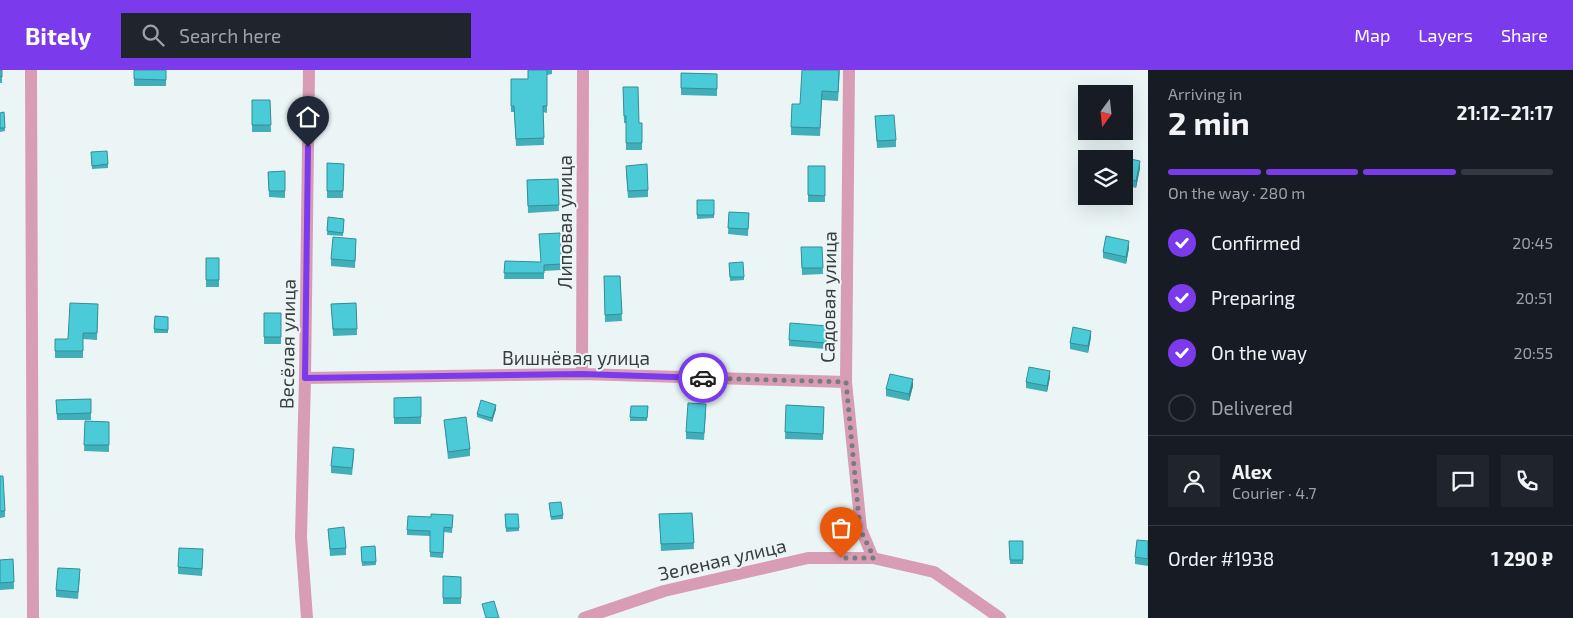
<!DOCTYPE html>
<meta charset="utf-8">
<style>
:root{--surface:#171b24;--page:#20242c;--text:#f1f3f6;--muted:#9ea1a6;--line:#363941;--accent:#7c3aed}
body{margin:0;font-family:"Exo 2",sans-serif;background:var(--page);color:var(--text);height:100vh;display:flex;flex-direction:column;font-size:19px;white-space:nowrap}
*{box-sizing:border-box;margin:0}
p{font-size:16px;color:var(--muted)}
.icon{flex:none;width:28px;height:28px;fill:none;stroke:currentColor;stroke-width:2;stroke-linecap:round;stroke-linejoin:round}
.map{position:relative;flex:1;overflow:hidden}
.details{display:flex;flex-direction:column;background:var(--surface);width:425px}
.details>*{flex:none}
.needle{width:32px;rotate:195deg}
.controls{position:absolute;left:1078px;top:15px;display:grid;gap:10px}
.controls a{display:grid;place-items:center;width:55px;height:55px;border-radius:0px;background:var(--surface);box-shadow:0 5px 20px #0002;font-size:25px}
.pin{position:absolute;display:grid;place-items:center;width:42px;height:42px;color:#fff;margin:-51px -21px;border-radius:50% 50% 50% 0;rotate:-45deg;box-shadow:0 0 5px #0007}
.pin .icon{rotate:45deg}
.courier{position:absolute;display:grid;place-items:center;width:50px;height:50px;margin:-25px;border:4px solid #7c3aed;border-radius:50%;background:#fff;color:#222;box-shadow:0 1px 6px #0007}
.headline em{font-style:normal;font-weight:700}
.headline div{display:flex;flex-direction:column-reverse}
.headline{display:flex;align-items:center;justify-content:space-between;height:85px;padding:0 20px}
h1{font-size:32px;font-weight:700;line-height:38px}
.bar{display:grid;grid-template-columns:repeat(4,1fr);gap:8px 5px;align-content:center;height:60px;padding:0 20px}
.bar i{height:6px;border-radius:4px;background:var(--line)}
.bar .active{background:var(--accent)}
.bar p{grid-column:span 4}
.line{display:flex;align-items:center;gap:12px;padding:0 20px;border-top:1px solid var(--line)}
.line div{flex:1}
.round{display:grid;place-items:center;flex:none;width:52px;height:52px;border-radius:0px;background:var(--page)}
ol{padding:0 20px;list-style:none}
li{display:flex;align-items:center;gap:15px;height:55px}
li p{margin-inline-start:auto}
li .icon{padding:5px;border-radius:50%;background:var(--accent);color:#fff;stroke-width:4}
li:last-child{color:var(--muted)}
li i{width:28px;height:28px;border:2px solid var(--line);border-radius:50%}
header{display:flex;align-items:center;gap:30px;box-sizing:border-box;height:70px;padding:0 25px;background:var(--accent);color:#fff}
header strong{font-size:24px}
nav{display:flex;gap:28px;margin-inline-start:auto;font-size:18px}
.search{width:350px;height:45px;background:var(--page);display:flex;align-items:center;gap:12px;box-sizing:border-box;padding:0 18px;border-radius:0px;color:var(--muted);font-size:19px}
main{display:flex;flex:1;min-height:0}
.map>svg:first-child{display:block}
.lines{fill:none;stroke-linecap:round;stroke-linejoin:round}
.minor{stroke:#d89cb4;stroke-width:12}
.wall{fill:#40afba}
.shaded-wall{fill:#348e97}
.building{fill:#4bcbd8;stroke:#348e97}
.done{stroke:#777d7e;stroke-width:5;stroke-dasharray:0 9}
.route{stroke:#7c3aed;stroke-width:6}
.labels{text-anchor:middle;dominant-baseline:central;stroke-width:4;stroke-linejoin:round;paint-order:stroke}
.street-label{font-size:19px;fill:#393d3d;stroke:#ebf5f6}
</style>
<header>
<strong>Bitely</strong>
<div class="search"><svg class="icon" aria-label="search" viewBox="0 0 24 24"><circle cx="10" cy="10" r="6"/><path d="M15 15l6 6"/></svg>Search here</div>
<nav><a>Map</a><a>Layers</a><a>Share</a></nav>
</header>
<main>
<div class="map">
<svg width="1148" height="548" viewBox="0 0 1148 548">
<rect width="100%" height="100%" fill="#ebf5f6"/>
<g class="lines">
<path class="minor" d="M31,0L33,548
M849,0L846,312L861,459L873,488L934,502L1000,548
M582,304L583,0
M305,308L582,304L846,312
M307,548L301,467L305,308L309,0
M584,548L664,521L808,488H873"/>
</g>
<path class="wall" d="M0,0H2V13H0Z
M134,0H166V16H134Z
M528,0H552V4L547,5V43L543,42L544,75L516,76L514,42H511V9H528Z
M840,0L838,31L822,30L820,66L791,65V57L800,34Z
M681,3L717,4V26L681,25Z
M623,17L639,53H642V80H626V53H624Z
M252,30H270L271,62H252Z
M4,42L5,61L0,62V43Z
M875,46L896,70V77L877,78Z
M91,86L108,94V98L92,99Z
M1124,89L1140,98L1136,118L1124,115Z
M327,93L344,94L343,128H327Z
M808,96H825V132H808Z
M285,101V128L269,127L268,102Z
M626,102L648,120V127L628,128Z
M558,109L559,141L528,143L527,110Z
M697,130H714V148L697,149Z
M729,142L749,143L748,166L728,164Z
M328,147L344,149L343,166L327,165Z
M356,176L355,198L331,196V189Z
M801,177H822L823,204L802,205Z
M1129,178L1126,194L1103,188V182Z
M206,188H219V217H206Z
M505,191L562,194V200L544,201V209H504Z
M729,193L744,207V210L730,211Z
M604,206H620L622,251L605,252Z
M356,233L357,265L333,266L331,234Z
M98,241L97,270L83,269V288H55V269H68Z
M264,243H281V274H264Z
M155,246L168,247V263H154Z
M828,263L826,279L789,276V270Z
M1091,267L1088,283L1070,279V273Z
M1050,307L1047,322L1026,318V312Z
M913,316L909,331L886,326V319Z
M421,327V354H394V328Z
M91,329V350H57L56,330Z
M786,335L824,337L823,370L785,369Z
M631,336H648L647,351H630Z
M496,339L492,352L477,347V344Z
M706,341L704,370L686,369V362Z
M444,350L470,379V386L448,389Z
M85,351L109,352V382L84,381Z
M354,386L352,405L331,403V396Z
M0,406L5,441V447L0,448Z
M549,433L563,445V449L551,450Z
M692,443L694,479L661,481L659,444Z
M505,444L519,458V461L506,462Z
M453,445L452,463L444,462L443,488L430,487V466L407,465V460L431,447Z
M328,459L346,478V485L330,486Z
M1009,471H1023V494H1010Z
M1148,471V496L1135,494V487Z
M375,476L376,495L362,496L361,477Z
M203,486L202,506L178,504V497Z
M13,489L14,519L0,520V490Z
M80,506L78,529L56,527V520Z
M443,506L461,507V534H443Z"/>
<path class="shaded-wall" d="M1140,91V98L1136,118V111Z
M1129,171V178L1126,194V187Z
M1091,261V267L1088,283V276Z
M1050,301V307L1047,322V316Z
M913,309V316L909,331V324Z
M496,335V339L492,352V348Z"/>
<path class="building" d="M0,0H2V7L0,6Z
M134,0H166V10L134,9Z
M528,0H547V36H543L544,68L516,69L514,36H511V9H528Z
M802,0H839L838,22L822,21L820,58L791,57L792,34H800Z
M681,3L717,4V19L681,18Z
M623,17H638L639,53H642V73H626V46H624Z
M252,30H270L271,55H252Z
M4,42L5,58H0V43Z
M894,45L896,70L877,71L875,46Z
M107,81L108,94L92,96L91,82Z
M1121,87L1140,91L1136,111L1124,109V89H1121Z
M327,93L344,94L343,121H327Z
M647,94L648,120L628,121L626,96Z
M808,96H825V126L808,125Z
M285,101V121H269L268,102Z
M558,109L559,135L528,136L527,110Z
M697,130H714V145H697Z
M729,142L749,143L748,159L728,158Z
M328,147L344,149L343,163L327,161Z
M560,163L562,194L544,195V203H504L505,191L541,192L539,164Z
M1106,166L1129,171L1126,187L1103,182Z
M333,167L356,169L355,191L331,189Z
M801,177H822L823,198H802Z
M206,188H219V210H206Z
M743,192L744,207H730L729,193Z
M604,206H620L622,244L605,245Z
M70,233L98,234L97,263H83V281H55V269H68Z
M356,233L357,259H333L331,234Z
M264,243H281V267H264Z
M155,246L168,247V260L154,259Z
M790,253L828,256L826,273L789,270Z
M1073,257L1091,261L1088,276L1070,273Z
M1029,297L1050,301L1047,316L1026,312Z
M890,304L913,309L909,324L886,319Z
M421,327V347L394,348V328Z
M91,329V343L57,344L56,330Z
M481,330L496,335L492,348L477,344Z
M688,333L706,334L704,363L686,362Z
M786,335L824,337L823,364L785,362Z
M631,336H648L647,348L630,347Z
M466,347L470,379L448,382L444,350Z
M85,351L109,352V375H84Z
M333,377L354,379L352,398L331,396Z
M0,406H3L5,441H0Z
M561,432L563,445L551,447L549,433Z
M692,443L694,473L661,474L659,444Z
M431,444L453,445L452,458L444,457L443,483L430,482V461L407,460L408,446L431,447Z
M505,444H518L519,458H506Z
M344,457L346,478L330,479L328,459Z
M1137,470L1148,471V489L1135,487Z
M1009,471H1023V490H1010Z
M375,476L376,492H362L361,477Z
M179,478L203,479L202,499L178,497Z
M13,489L14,512L0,513V490Z
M58,498L80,499L78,522L56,520Z
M443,506L461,507V528H443Z
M494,531L499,548H486L482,534Z"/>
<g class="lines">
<path class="done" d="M703,308L846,312L860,459L874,488H841"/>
<path class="route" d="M308,77L305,308L582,304L703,308"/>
</g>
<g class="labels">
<g class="street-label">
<text transform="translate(564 152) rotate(-90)">Липовая улица</text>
<text transform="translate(828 227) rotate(-89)">Садовая улица</text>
<text transform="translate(287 274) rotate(-89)">Весёлая улица</text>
<text x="576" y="287">Вишнёвая улица</text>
<text transform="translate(722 489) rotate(-13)">Зеленая улица</text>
</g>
</g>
</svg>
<div class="controls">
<a><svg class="needle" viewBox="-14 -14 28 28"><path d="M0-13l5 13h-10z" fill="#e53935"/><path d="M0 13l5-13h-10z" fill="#9ea1a6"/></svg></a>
<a><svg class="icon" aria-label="layers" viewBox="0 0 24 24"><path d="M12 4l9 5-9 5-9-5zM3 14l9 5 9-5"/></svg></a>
</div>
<div class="pin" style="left:841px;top:488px;background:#ea580c"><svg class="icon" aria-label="bag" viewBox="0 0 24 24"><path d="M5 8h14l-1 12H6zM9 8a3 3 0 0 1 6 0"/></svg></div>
<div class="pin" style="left:308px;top:77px;background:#1f2937"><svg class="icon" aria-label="home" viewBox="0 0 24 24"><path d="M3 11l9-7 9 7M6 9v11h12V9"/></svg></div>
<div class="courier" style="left:703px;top:308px"><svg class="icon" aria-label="car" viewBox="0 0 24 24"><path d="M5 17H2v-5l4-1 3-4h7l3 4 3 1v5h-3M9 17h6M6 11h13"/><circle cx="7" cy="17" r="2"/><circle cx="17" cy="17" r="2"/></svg></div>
</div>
<section class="details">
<div class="headline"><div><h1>2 min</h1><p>Arriving in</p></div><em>21:12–21:17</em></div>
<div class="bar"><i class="active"></i><i class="active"></i><i class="active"></i><i></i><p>On the way · 280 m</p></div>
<ol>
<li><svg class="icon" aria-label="check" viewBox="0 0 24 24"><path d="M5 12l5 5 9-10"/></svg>Confirmed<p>20:45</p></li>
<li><svg class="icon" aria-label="check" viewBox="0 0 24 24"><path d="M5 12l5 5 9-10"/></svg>Preparing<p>20:51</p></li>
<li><svg class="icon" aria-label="check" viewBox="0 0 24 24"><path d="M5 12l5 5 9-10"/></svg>On the way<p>20:55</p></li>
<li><i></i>Delivered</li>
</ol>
<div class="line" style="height:90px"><a class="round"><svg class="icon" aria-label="person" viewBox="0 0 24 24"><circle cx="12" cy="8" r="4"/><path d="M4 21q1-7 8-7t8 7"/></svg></a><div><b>Alex</b><p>Courier · 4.7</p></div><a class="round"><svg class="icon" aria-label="chat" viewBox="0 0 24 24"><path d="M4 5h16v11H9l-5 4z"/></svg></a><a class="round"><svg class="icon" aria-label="phone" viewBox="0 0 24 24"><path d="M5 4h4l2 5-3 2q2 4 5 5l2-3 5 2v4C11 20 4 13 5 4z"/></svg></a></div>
<div class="line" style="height:65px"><div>Order #1938</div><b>1 290 ₽</b></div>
</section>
</main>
